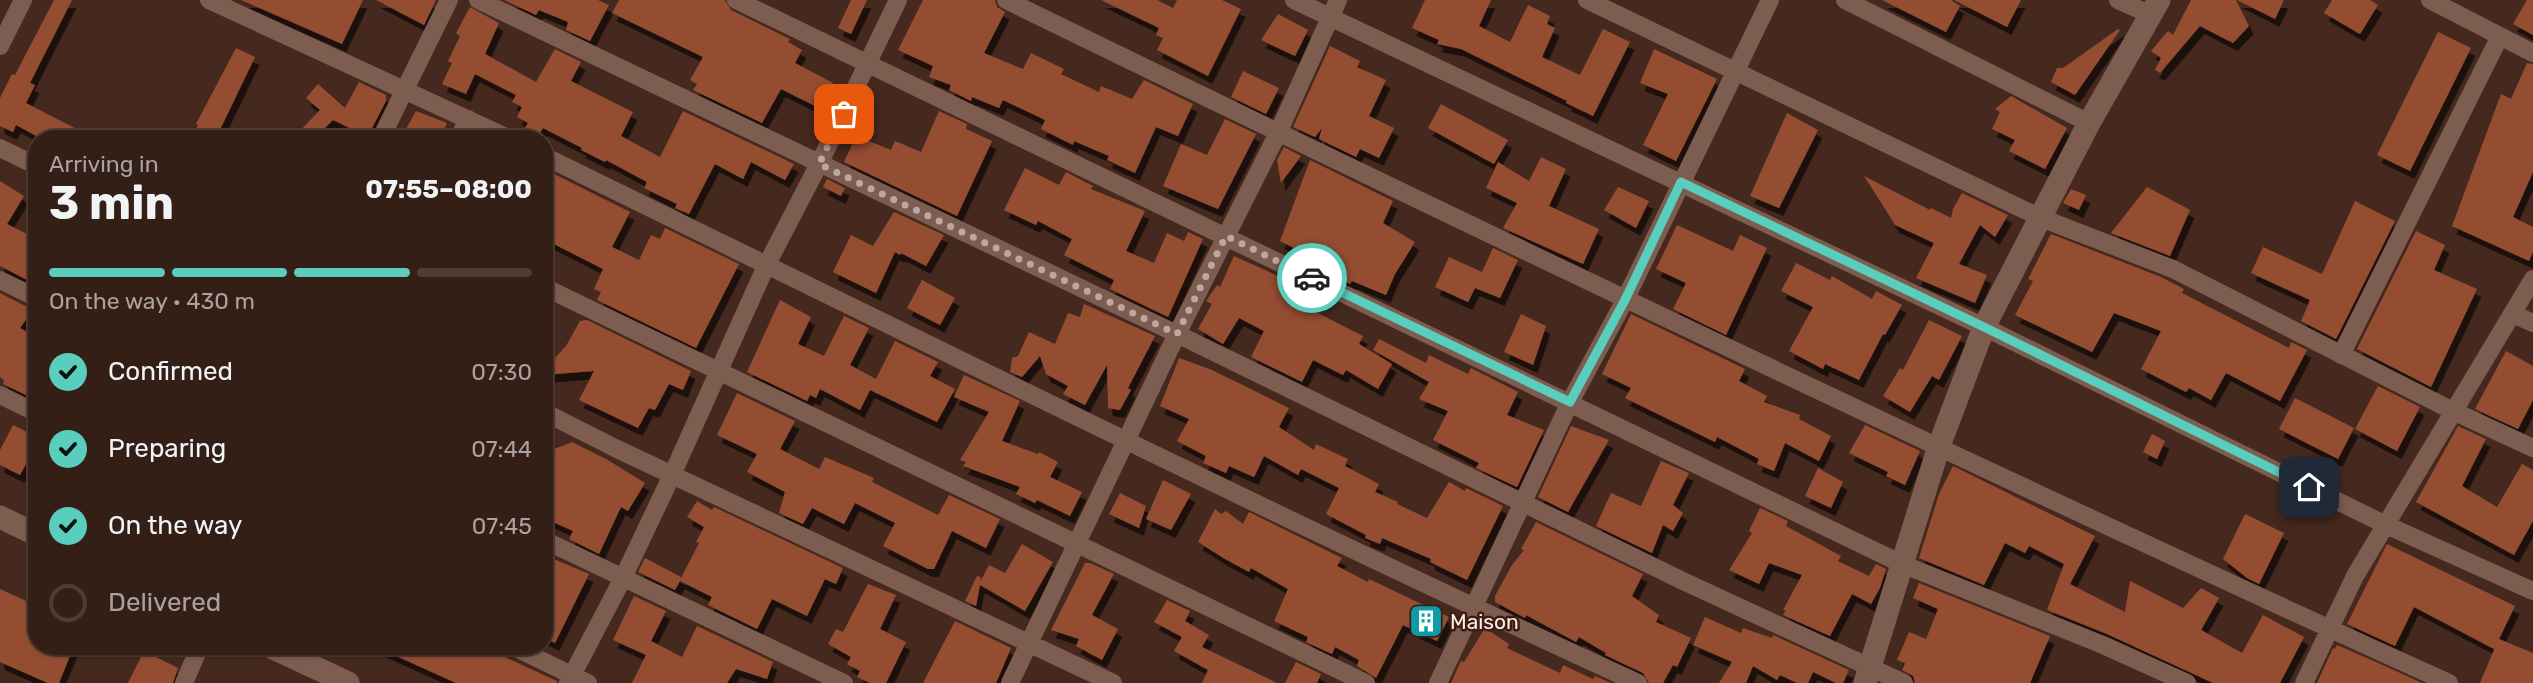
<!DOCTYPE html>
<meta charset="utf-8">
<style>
:root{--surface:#341f16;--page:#3c271f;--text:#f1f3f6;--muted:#a9a2a1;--line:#4e3d35;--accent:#5acebc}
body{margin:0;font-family:Rubik,sans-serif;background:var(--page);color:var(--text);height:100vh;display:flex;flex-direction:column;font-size:26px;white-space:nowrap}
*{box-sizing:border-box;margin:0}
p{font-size:23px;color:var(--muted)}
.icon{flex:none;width:38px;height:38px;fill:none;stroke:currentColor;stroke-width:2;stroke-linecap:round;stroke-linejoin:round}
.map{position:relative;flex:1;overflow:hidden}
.details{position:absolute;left:28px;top:130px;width:525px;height:525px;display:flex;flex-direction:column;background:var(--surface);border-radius:28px;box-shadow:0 2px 5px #0004,0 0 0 2px var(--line)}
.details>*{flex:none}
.pin{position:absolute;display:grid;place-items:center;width:60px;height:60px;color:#fff;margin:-30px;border-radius:14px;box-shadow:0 4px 10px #0006}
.courier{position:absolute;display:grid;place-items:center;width:70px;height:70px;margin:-35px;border:5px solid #5acebc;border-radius:50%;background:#fff;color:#222;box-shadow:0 2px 9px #0007}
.overview em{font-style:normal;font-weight:700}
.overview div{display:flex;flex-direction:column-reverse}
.overview{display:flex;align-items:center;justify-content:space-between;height:119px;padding:0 21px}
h1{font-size:46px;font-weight:700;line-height:52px}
.bar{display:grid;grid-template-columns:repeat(4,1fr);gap:10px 7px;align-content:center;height:84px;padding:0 21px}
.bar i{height:9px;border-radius:5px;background:var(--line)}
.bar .current{background:var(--accent)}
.bar p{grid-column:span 4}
ol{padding:0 21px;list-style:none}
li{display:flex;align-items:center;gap:21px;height:77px}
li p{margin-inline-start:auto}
li .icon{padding:7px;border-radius:50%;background:var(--accent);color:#111;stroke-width:4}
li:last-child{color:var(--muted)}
li i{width:38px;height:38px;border:4px solid var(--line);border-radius:50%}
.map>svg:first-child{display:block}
.building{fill:#954d32;filter:url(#shadow)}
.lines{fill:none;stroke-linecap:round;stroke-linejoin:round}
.minor{stroke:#7e5d51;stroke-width:18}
.tertiary{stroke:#7e5d51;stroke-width:23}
.done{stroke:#bea79f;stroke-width:7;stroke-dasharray:0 12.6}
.route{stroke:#5acebc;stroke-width:9}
.labels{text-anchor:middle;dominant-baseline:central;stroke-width:5;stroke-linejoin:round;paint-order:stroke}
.poi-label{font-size:21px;fill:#ffebe4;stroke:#3b1f15;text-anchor:start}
</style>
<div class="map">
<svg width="2533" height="683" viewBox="0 0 2533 683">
<defs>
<filter id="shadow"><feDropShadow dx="4.5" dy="8" stdDeviation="0" flood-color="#0009"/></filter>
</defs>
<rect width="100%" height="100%" fill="#46291e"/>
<path class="building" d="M54,0H72L30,83L35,85L26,103L94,138H40L16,125L13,132L0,126V98L12,74L15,75Z
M241,0H363L342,44Z
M376,0H436L424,25Z
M504,0H598L609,5L590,41L566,30L568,22L539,10L536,15Z
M619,0H725L731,10L790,39L788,42L802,50L795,63L833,83L819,108L781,89L762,123L693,90L697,84L690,80L703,57L612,13Z
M851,0H867L851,34L838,28Z
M923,0H995L997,7L1005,12L984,53L1023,69L1031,53L1064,69L1061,74L1099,92L1101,86L1132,99L1144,80L1193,104L1178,136L1156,127L1135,173L1107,160L1109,156L1074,141L1073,145L1041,129L1045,120L1003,100L999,108L972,97L971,101L949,90L951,85L929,77L933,66L898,50Z
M1101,0H1157L1173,8L1177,0H1222L1241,9L1208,76L1157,50L1163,38L1156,35L1159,28Z
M1425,0H1491L1479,26L1510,42L1528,5L1550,16L1547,24L1555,28L1542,57L1580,75L1603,29L1630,42L1593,116L1566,103L1567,101L1461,49L1437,44L1439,40L1412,28Z
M1882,0H1951L1960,6L1946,32Z
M1954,0H2021L2007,27Z
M2191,0H2236L2249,26L2233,43L2200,26L2160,73L2155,70L2161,58L2151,51L2168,31L2173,35Z
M2237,0H2284L2275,19Z
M2332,0H2370L2378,5L2360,34L2324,13Z
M2527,0H2533V35L2513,24Z
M470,7L499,23L485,54L536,82L555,49L581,62L571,81L633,112L621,136L660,157L683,111L794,164L785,180L751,162L743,179L715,164L689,214L675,208L677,204L644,188L647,182L606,160L605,162L581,150L582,148L543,128L537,138H519L528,123L517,117L522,107L512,102L516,95L475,74L466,94L442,84L452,63L448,61L460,36L456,33Z
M1278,14L1308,30L1295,56L1261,40Z
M2118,29L2120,30L2075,95L2051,82L2057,68H2063Z
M2438,32L2471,48L2410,171L2377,155Z
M1330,46L1360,61L1357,67L1386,80L1369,116L1394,128L1379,158L1360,149L1356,157L1319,139L1322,128L1315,137L1293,127Z
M236,48L255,57L216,138H191L198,125L196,124Z
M1654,49L1717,79L1676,161L1643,145L1668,94L1640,83Z
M2527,63L2533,64V172L2513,217L2533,227V252L2529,261L2452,226L2501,94L2511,99Z
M1243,71L1279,88L1266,114L1231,97Z
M359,82L386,95V101L371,130L370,138L333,120L315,138H293L320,110L306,98L318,84L345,108Z
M2011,96L2067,128L2045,169L2009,151L2015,140L1992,129L2000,112L1995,109Z
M1441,104L1508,140L1494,164L1428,128Z
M416,111L447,123L440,138H401Z
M939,111L967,124L966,129L992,141L957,216L844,162L856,136L891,150L895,141L921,152Z
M1787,113L1818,130L1779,208L1750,196Z
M1225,119L1256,134L1218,209L1163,186L1181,144L1207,155Z
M1284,147L1301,156L1281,183L1277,160Z
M1541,157L1566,169L1549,206L1599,229L1583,264L1503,228L1517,203L1486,188L1498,162L1529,181Z
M1310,160L1393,201L1383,223L1415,242L1395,274L1386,295L1352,281L1350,284L1302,261L1306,254L1280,241Z
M1025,168L1059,185L1066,172L1093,186L1091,189L1145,211L1126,251L1154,263L1167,233L1184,241L1188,232L1203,239L1168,317L1110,289L1114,280L1064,255L1072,239L1038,221L1036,225L1004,210Z
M544,169L630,212L612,247L639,260L651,235L660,239L665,228L739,264L696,348L597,300L601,292L594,289L603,269L544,239V216L552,202L544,198Z
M1864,176L1930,210L1931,208L1951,218L1953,209L1962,193L2008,215L1995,237L1980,225L1959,264L1987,275L1975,303L1916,278L1934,243L1895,225Z
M827,179L845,188L841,196L823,187Z
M0,181L24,196L7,224L37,239L35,284L0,266Z
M1618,187L1649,201L1636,228L1604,210Z
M2147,187L2190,210L2170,256L2111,233Z
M2071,189L2086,195L2079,210L2063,203Z
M2355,201L2395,221L2336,339L2301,321L2310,300L2251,273L2263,247L2322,274Z
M894,212L944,235L926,266L901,253L900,255L895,252L876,293L833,272L851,235L873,246Z
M1677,225L1733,251L1740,235L1767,248L1726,335L1673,309L1686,283L1656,269Z
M2416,231L2445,245L2434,270L2477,289L2431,387L2357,349Z
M2051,234L2161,277L2184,289L2182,293L2289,348L2291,342L2307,350L2280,401L2226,373L2211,400L2189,388L2186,392L2141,369L2161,331L2114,313L2092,352L2015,315L2033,281L2028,279Z
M1493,248L1518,260L1500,298L1475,288L1468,302L1435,287L1449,257L1482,272Z
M1234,256L1315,293L1308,308L1363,336L1359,344L1392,364L1378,389L1346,370L1343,375L1313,360L1302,382L1251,357L1264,331L1239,318L1223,344L1198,329L1212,304L1206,301L1217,285L1220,287Z
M1796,263L1830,280L1832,276L1872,299L1876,291L1902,305L1885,335L1883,334L1859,380L1825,364L1823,369L1789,351L1813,307L1781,291Z
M922,280L955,298L940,325L907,308Z
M0,293L33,310L20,328L37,337V372L26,395L3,384L4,380L0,377Z
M780,300L811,317L798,344L824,356L844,316L869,328L850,365L876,379L895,341L938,362L930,376L955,389L937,422L870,390L860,410L820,389L816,398L810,395L807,401L747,372Z
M1084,304L1155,336L1128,388L1131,390L1120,410L1108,408L1107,365L1085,405L1063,394L1068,386L1046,374L1040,356L1022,377L1010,372L1012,358L1018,356L1029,332L1055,344L1068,313L1080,317Z
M1521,314L1546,326L1533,365L1504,352Z
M1631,314L1745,369L1739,381L1767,396L1764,402L1800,415L1799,419L1831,436L1819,461L1785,443L1774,471L1757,464L1759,459L1717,437L1715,442L1625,398L1631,388L1602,374Z
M1929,320L1962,336L1939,380L1932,376L1910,412L1883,396L1900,368L1903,370Z
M580,321L587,320L691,371L683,390L669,384L655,410L649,408L638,428L579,400L594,371L544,375V352L555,358L566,346Z
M1379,339L1426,363L1429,355L1468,374L1471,368L1518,392L1507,415L1544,430L1517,487L1476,468L1479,463L1433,440L1448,411L1419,399L1429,382L1373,350Z
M2506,351L2533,366V400L2518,429L2475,409Z
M1179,358L1212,370L1289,408L1279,427L1314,450L1316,444L1348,459L1345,466L1379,484L1375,492L1398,502L1397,504L1427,518L1449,482L1465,491L1466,488L1503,506L1467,580L1430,562L1431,559L1382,538L1380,544L1365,538L1366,535L1326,514L1339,488L1301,469L1298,475L1264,456L1254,477L1229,466L1226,473L1203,463L1206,456L1177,441L1189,419L1160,406Z
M964,375L1020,401L1002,441L1038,454L1039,452L1058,462L1050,477L1082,492L1070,516L1037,500L1035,503L1016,494L1020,487L963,466L966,462L960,460L989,412L954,397Z
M2378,386L2420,407L2397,451L2355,429Z
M737,393L795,421L780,449L819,469L825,457L874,478L872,482L938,515L949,495L1000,519L986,548L952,531L934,569H928L883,546L895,523L855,503L844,524L812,508L803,524L779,513L785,492L747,472L757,454L717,435Z
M2295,398L2354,428L2338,459L2279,429Z
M13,425L37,437V444L20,475L0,465V450Z
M1865,425L1920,451L1905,485L1886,476L1888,472L1849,453Z
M1571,426L1609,440L1568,512L1538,497Z
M2458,426L2486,439L2462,486L2497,507L2522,464L2533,470V521L2514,555L2416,502Z
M2152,434L2165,441L2157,459L2143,452Z
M572,442L606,459L645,483L628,511L621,507L599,554L569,539L573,531L544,518V453Z
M1661,461L1689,473L1673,505L1683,513L1673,531L1663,525L1652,553L1596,526L1611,493L1641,506Z
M1953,466L2095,536L2070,584L2125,612L2130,581L2183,608L2201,588L2219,598L2201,630L2242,653L2263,615L2304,637L2280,683H2213L2107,634L2047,610L2064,564L2029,546L2025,553L2005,543L1984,585L1919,558L1939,494Z
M1818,468L1843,482L1831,508L1805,496Z
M1163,480L1191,494L1171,530L1146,519Z
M1120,493L1146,506L1139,528L1109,514Z
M697,501L712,510L714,507L843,568L836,584L825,579L807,616L772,599L757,629L708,605L712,597L680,581L675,590L638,572L645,558L681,577L680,580L699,543L696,542L704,527L687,517Z
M1760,508L1788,521L1786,526L1841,556L1838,561L1869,576L1876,564L1886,569L1880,588L1871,604L1852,594L1830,636L1783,615L1786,610H1783L1802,575L1769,563L1759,584L1729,570L1752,533L1749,531Z
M1215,509L1221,514L1226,511L1243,524L1249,512L1342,558L1337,566L1368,582L1369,579L1449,617L1437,641L1403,625L1376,678L1357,666L1359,660L1335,647L1332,654L1306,642L1308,637L1274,621L1288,589L1251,568L1249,572L1225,559L1198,542Z
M2245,514L2284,533L2259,584L2247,578L2223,559Z
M1536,522L1643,574L1632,596L1659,615L1656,622L1691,638L1677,667L1673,665L1663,683H1649L1643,673L1605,655L1606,653L1579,637L1576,642L1526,615L1525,618L1495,602V596L1512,565L1524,550L1521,549Z
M1022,544L1053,562L1025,611L980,585L976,606L965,601L977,576L981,577L980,582L989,565L1005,573Z
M2387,544L2515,606L2499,639L2533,653V683H2480L2496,645L2494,649L2414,607L2395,646L2347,624Z
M544,555L589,574L555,643L544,638Z
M1085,563H1090L1114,574L1092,615L1118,629L1102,660L1076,646L1079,639L1051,630Z
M1919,583L2050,636L2030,683H1915L1913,676L1902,670L1905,663L1897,660L1909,632L1926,639L1938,609L1913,598Z
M868,584L896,595L880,629L906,642L886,683H870L857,677L860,671L847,664L851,657L828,644L836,629L843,632Z
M0,589L37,606V646H74L59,683H48L0,662Z
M634,596L666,611L651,641L682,657L697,626L773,662L767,679L736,669L727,683H632L646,655L613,640Z
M1167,600L1190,611L1185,621L1209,635L1202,647L1277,683H1202L1208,670L1174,651L1182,637L1154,622Z
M1705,617L1741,633L1743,628L1772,638L1773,635L1849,670L1843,683H1836L1813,672L1808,683H1797L1780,675L1777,680L1753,666L1746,683H1719L1732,662L1693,645Z
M955,621L1011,648L996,683H923Z
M1485,628L1509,644L1507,648L1560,673L1563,665L1593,679L1595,676L1611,683H1451L1461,661L1464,662Z
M2337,645L2385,666L2422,683H2317L2333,648L2335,649Z
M374,646H481L557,681V683H456Z
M144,651L178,668L173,683H128Z
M1296,662L1321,674L1317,683H1285Z"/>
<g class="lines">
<path class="minor" d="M209,0L508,138
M478,0L1177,334L1685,582L1904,683
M736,0L1902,564L2103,645L2187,683
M1006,0C1484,233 1964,463 2449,683
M1294,0L1984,327L2384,524L2533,591
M1587,0L2041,218L2173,269L2453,411L2533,448
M1845,0L2089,123
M2118,0L2151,15
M2430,0L2533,53
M0,46L23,0
M381,138L449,0
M459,138L468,119
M0,148L37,166
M544,156C908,334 1270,514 1638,683
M0,280L37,298
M544,287L1366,683
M2513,314L2533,323
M2341,355L2500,36
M0,395L37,413
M544,412L615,448L1113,683
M544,540L844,683
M512,646L588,683
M184,683L200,646
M568,683L623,578L672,475L766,266L819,164L898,0
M1010,683L1177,334L1278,133L1338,0
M1438,683L1570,402L1625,300L1770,0
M2304,683L2355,576L2533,279"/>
<path class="tertiary" d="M0,517L37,535
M269,646L348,683
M1865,683L1939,446L1984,327L2089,123L2159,0"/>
</g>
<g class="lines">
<path class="done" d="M844,114L819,164L1177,334L1226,236L1312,278"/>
<path class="route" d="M1312,278L1570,402L1625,300L1681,182L1984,327L2309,487"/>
</g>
<defs>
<g id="building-square" transform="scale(1.75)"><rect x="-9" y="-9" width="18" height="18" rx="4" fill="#0f9aa8" stroke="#3b1f15"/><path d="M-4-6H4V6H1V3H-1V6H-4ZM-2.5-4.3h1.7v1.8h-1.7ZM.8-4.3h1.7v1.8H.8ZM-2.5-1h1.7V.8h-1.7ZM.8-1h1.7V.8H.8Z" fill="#fff"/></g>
</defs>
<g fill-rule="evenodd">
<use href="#building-square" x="1426" y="621"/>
</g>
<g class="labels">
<g class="poi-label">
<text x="1450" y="621">Maison</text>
</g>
</g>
</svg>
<div class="pin" style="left:844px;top:114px;background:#ea580c"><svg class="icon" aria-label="bag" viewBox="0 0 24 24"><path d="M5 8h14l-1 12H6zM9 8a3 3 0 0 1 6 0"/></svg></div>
<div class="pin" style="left:2309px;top:487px;background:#1f2937"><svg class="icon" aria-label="home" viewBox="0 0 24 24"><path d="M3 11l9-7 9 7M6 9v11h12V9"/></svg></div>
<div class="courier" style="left:1312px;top:278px"><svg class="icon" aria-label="car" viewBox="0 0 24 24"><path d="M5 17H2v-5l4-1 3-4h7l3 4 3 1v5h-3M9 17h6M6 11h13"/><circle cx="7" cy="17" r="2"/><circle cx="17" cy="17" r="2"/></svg></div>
<section class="details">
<div class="overview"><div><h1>3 min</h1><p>Arriving in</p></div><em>07:55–08:00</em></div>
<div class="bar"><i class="current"></i><i class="current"></i><i class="current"></i><i></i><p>On the way · 430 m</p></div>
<ol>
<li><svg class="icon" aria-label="check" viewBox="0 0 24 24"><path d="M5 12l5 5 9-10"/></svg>Confirmed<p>07:30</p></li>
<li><svg class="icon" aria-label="check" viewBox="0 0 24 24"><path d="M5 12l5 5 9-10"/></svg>Preparing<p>07:44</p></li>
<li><svg class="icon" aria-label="check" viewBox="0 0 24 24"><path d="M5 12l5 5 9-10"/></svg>On the way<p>07:45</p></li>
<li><i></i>Delivered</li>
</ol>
</section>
</div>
